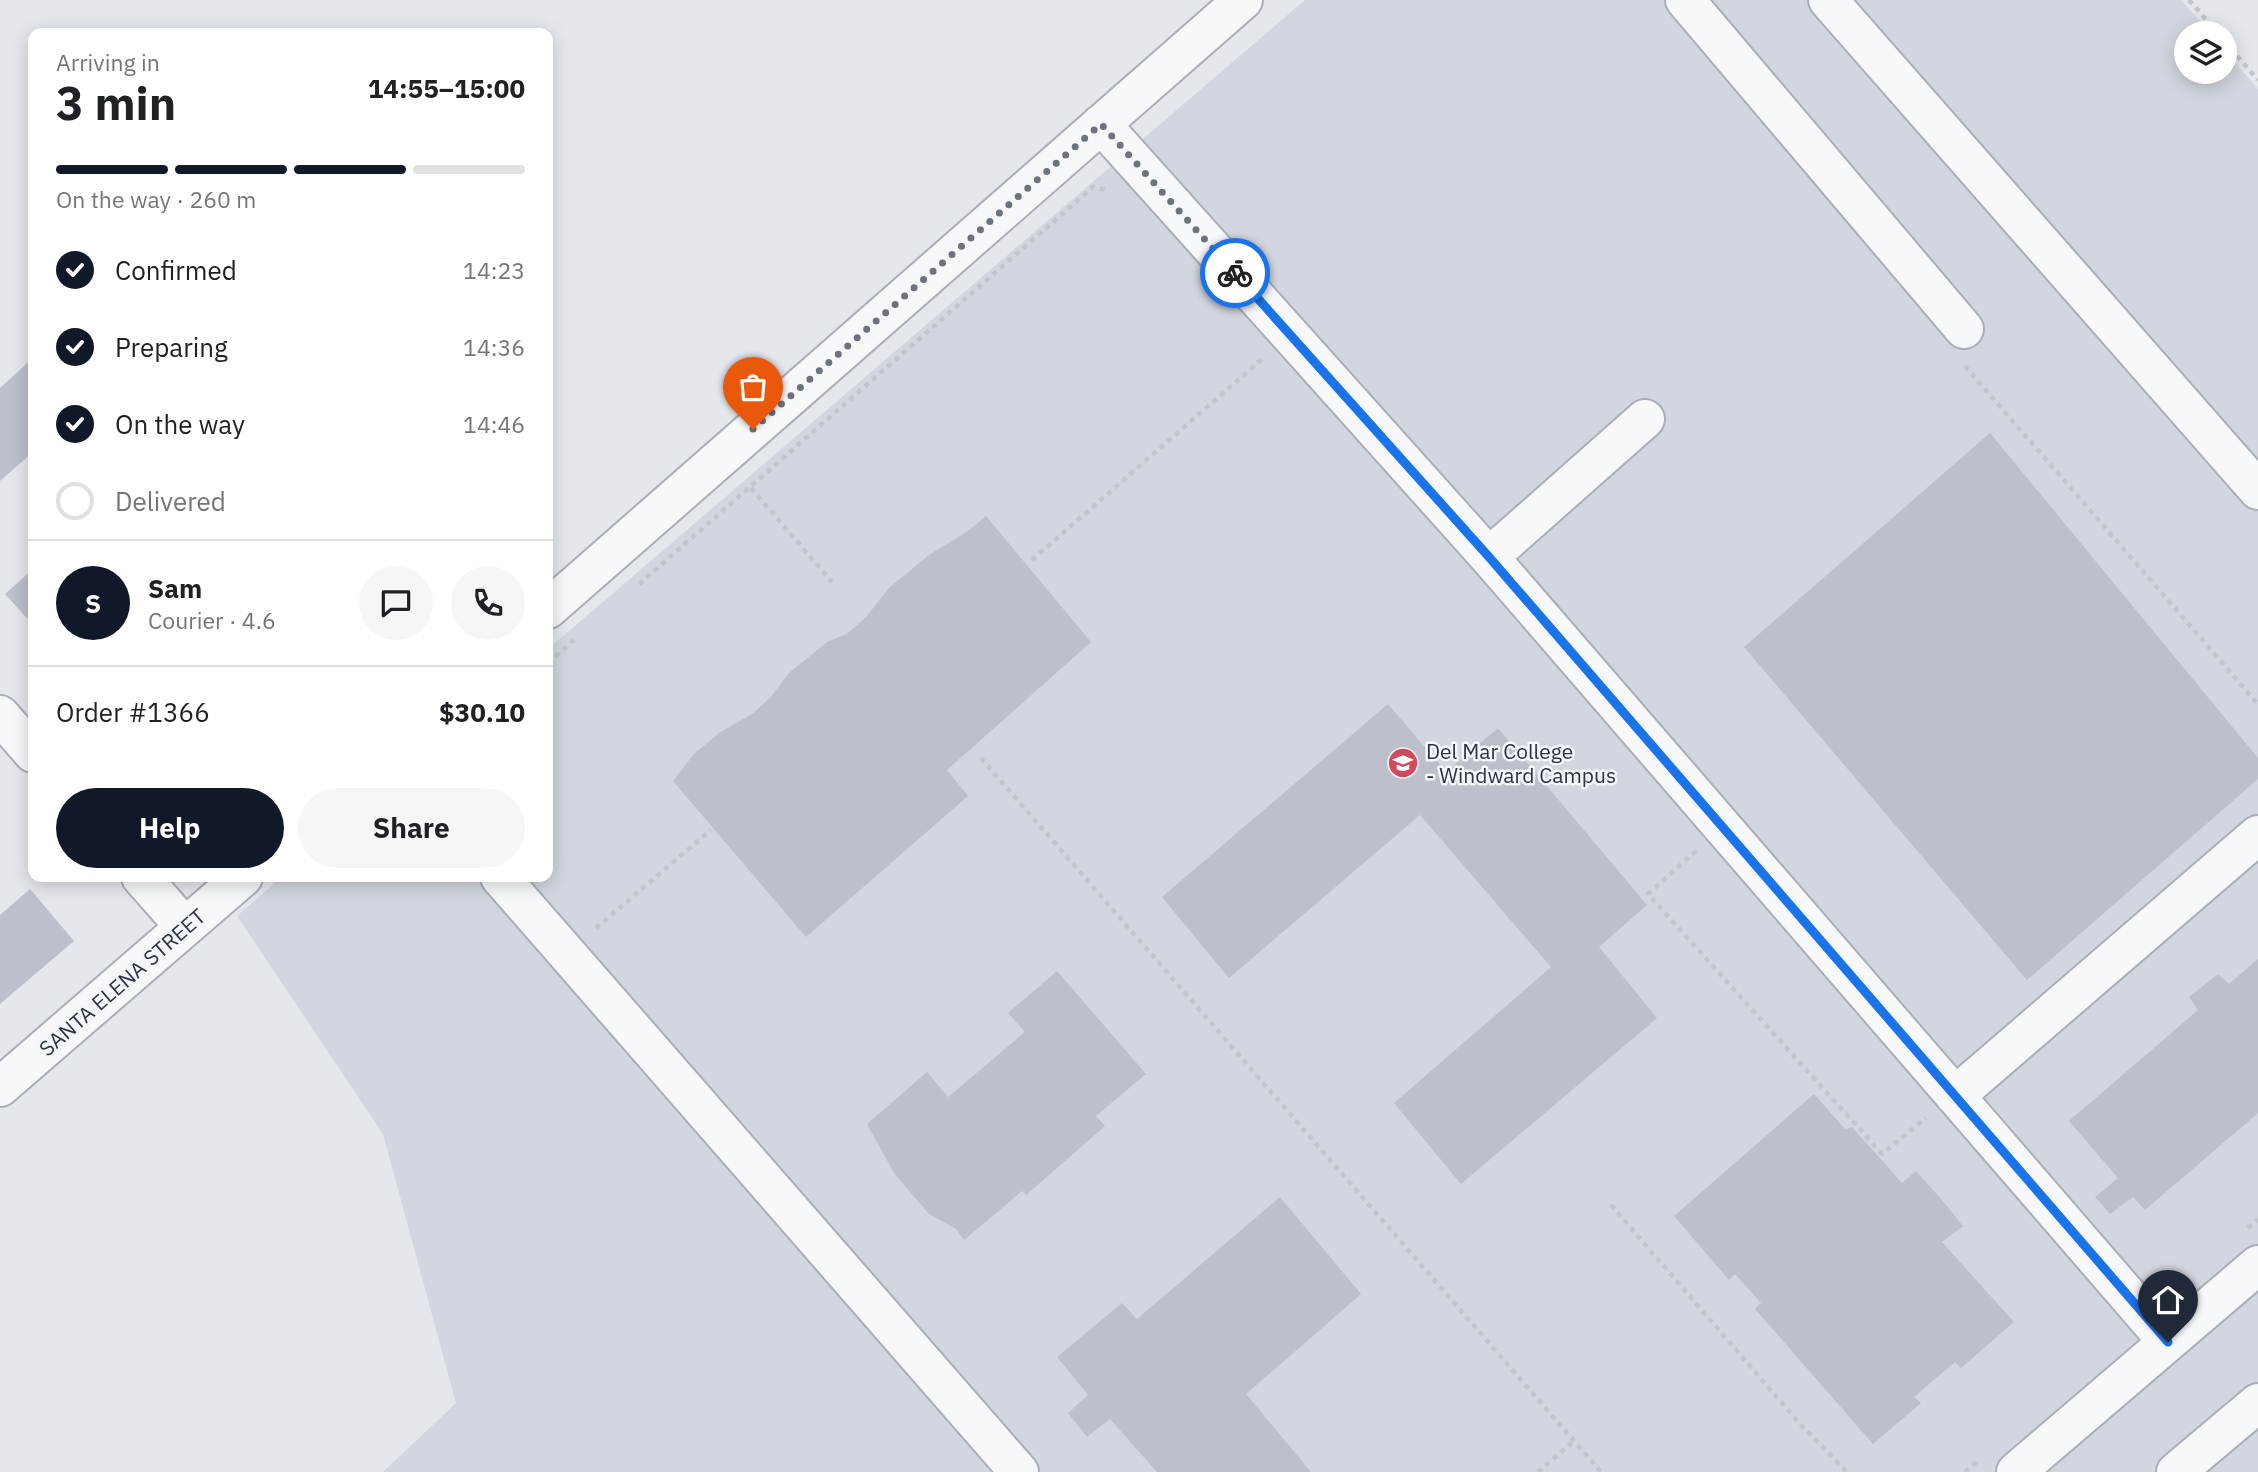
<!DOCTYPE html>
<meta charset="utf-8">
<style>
:root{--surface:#fff;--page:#f6f6f6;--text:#202124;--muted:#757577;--line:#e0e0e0;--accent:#111827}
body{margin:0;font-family:"IBM Plex Sans",sans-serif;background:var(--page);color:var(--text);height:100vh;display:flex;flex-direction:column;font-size:26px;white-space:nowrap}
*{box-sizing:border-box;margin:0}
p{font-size:23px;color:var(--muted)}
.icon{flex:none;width:38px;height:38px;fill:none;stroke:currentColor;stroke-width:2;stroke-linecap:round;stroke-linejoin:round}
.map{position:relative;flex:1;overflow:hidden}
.sheet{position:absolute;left:28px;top:28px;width:525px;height:854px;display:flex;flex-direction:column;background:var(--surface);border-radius:14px;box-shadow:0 4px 18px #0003}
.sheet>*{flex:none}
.controls{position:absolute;left:2174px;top:21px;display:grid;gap:14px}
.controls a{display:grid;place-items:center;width:63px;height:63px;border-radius:50%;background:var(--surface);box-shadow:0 4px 18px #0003;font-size:35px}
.pin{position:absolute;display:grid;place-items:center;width:60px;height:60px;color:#fff;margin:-72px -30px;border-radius:50% 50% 50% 0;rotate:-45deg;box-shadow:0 0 7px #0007}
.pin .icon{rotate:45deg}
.courier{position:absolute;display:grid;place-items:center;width:70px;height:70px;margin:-35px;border:5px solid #1a73e8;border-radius:50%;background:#fff;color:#222;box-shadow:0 2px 9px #0007}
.summary em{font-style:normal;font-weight:700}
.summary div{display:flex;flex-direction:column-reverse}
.summary{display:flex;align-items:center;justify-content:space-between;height:119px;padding:0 28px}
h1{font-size:46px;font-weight:700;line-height:52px}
.bar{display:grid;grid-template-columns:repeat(4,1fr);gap:10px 7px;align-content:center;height:84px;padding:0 28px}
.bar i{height:9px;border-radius:5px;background:var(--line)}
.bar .active{background:var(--accent)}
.bar p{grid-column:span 4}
.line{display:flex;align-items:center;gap:18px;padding:0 28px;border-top:2px solid var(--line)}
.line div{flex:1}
.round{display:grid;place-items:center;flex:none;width:74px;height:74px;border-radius:37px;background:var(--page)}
ol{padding:0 28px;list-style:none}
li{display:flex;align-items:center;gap:21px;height:77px}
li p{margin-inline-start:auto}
li .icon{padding:7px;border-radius:50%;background:var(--accent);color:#fff;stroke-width:4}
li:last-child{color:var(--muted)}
li i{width:38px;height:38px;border:4px solid var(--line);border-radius:50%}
.cta{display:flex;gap:14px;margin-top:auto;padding:14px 28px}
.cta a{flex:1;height:80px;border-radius:42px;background:var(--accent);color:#fff;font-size:28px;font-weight:700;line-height:80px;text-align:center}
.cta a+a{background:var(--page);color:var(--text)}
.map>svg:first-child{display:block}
.built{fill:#d2d6de}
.building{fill:#bbc0ca}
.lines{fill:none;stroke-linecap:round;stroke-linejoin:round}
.minor-casing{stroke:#a9aeb7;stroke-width:42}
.path{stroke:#c2c5cb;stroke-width:4.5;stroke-dasharray:5 5;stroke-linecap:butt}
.minor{stroke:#f7f8fa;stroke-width:38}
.done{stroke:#6c737f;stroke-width:7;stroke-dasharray:0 12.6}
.route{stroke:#1a73e8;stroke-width:9}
.labels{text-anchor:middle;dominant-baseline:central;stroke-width:5;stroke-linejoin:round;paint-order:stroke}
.poi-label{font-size:21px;fill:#2b3445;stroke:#f4f6f9;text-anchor:start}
.street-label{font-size:21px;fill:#2b3445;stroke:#f4f6f9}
</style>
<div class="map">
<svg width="2258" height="1472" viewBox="0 0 2258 1472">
<rect width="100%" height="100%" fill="#e4e7ec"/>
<path class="built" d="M1305,0H2181L2210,33H2186V72H2224V50L2258,89V1472H383L456,1403L383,1134L237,916L282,877H548V649Z"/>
<path class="building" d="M33,358V452L0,481V388Z
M1990,433L2258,758V779L2027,980L1744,647Z
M986,516L1091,642L947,770L968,796L806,937L673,781L694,754L719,733L752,714L770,698L789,673L827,642L847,634L866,617L889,588L929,555L968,531Z
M33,569V625L5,594Z
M1388,704L1446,772L1498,728L1647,905L1599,947L1657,1018L1461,1184L1394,1103L1551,967L1420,815L1229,978L1162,897Z
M30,889L74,941L0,1004V915Z
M2258,959V1113L2145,1210L2133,1197L2110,1214L2095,1197L2118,1178L2069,1121L2198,1010L2189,997L2218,974L2229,984Z
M1057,971L1146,1074L1096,1116L1105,1126L1026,1195L1022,1191L964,1240L956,1229L929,1214L894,1173L867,1124L927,1072L948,1097L1025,1032L1008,1013Z
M1814,1094L1845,1129L1852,1127L1902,1183L1916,1171L1942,1200L1963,1226L1942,1242L2014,1322L1961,1368L1955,1362L1914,1397L1921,1403L1873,1444L1755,1309L1761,1303L1735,1274L1729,1280L1674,1216Z
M1280,1197L1361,1294L1246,1394L1311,1472H1157L1110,1419L1087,1437L1068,1413L1088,1395L1057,1357L1122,1303L1137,1319Z"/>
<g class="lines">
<g class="minor-casing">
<path id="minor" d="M1685,0L1964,329
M1828,0L2258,490
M1101,124L1489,557L2168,1342
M1489,557L1645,419
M548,609L1243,0
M0,715L33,753
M141,877L185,927
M500,877L1019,1472
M0,1087L243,877
M1955,1096L2258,835
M2016,1472L2258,1265
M2176,1472L2258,1403"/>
</g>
<path class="path" d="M2189,0L2218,33
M2224,41L2258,80
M1965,366L2258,704
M751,488L832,582
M1032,560L1262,359
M639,584L1093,187L1107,190
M548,663L574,640
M981,758L1601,1472
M1696,851L1648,894L1882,1154L1926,1118
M596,928L711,830
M1611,1205L1800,1424L1847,1472
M2248,1228L2258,1219
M1538,1472L1573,1442
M1965,1472L1980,1459"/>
<use href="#minor" class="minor"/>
</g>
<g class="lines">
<path class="done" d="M753,429L1101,124L1235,273"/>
<path class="route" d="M1235,273L1489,557L2168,1342"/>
</g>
<defs>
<g id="university-disc" transform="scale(1.575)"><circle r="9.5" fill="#d1495b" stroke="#f4f6f9"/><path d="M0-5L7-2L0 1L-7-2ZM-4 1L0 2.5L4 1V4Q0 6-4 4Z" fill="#fff"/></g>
</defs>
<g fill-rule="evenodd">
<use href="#university-disc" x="1403" y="763"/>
</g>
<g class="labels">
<g class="poi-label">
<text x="1426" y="751">Del Mar College<tspan x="1426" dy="24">- Windward Campus</tspan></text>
</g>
<g class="street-label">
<text transform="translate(122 982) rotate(-41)">SANTA ELENA STREET</text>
</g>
</g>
</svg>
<div class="controls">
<a><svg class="icon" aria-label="layers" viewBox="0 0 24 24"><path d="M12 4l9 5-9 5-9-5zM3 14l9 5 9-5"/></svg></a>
</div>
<div class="pin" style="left:753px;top:429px;background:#ea580c"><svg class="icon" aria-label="bag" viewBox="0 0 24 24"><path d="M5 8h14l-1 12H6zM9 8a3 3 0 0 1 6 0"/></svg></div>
<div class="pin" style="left:2168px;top:1342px;background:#1f2937"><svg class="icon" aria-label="home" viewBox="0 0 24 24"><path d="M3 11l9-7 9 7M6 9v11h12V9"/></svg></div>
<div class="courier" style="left:1235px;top:273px"><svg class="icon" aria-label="bike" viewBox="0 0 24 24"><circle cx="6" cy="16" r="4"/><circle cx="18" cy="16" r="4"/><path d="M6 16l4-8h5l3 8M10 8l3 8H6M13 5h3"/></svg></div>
<section class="sheet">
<div class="summary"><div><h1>3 min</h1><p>Arriving in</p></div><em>14:55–15:00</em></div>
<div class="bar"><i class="active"></i><i class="active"></i><i class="active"></i><i></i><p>On the way · 260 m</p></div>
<ol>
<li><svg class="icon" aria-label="check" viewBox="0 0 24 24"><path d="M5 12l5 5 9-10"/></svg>Confirmed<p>14:23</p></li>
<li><svg class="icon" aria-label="check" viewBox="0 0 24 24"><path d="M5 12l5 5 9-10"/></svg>Preparing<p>14:36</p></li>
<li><svg class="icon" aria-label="check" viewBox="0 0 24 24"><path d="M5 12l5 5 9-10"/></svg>On the way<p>14:46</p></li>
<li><i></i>Delivered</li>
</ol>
<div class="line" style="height:126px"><b class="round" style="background:var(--accent);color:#fff">S</b><div><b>Sam</b><p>Courier · 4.6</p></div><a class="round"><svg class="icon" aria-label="chat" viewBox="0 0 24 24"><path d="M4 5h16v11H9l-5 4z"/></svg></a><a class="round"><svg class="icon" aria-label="phone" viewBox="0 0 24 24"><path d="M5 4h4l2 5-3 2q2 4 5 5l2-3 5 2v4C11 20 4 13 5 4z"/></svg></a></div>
<div class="line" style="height:91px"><div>Order #1366</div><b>$30.10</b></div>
<div class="cta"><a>Help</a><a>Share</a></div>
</section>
</div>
